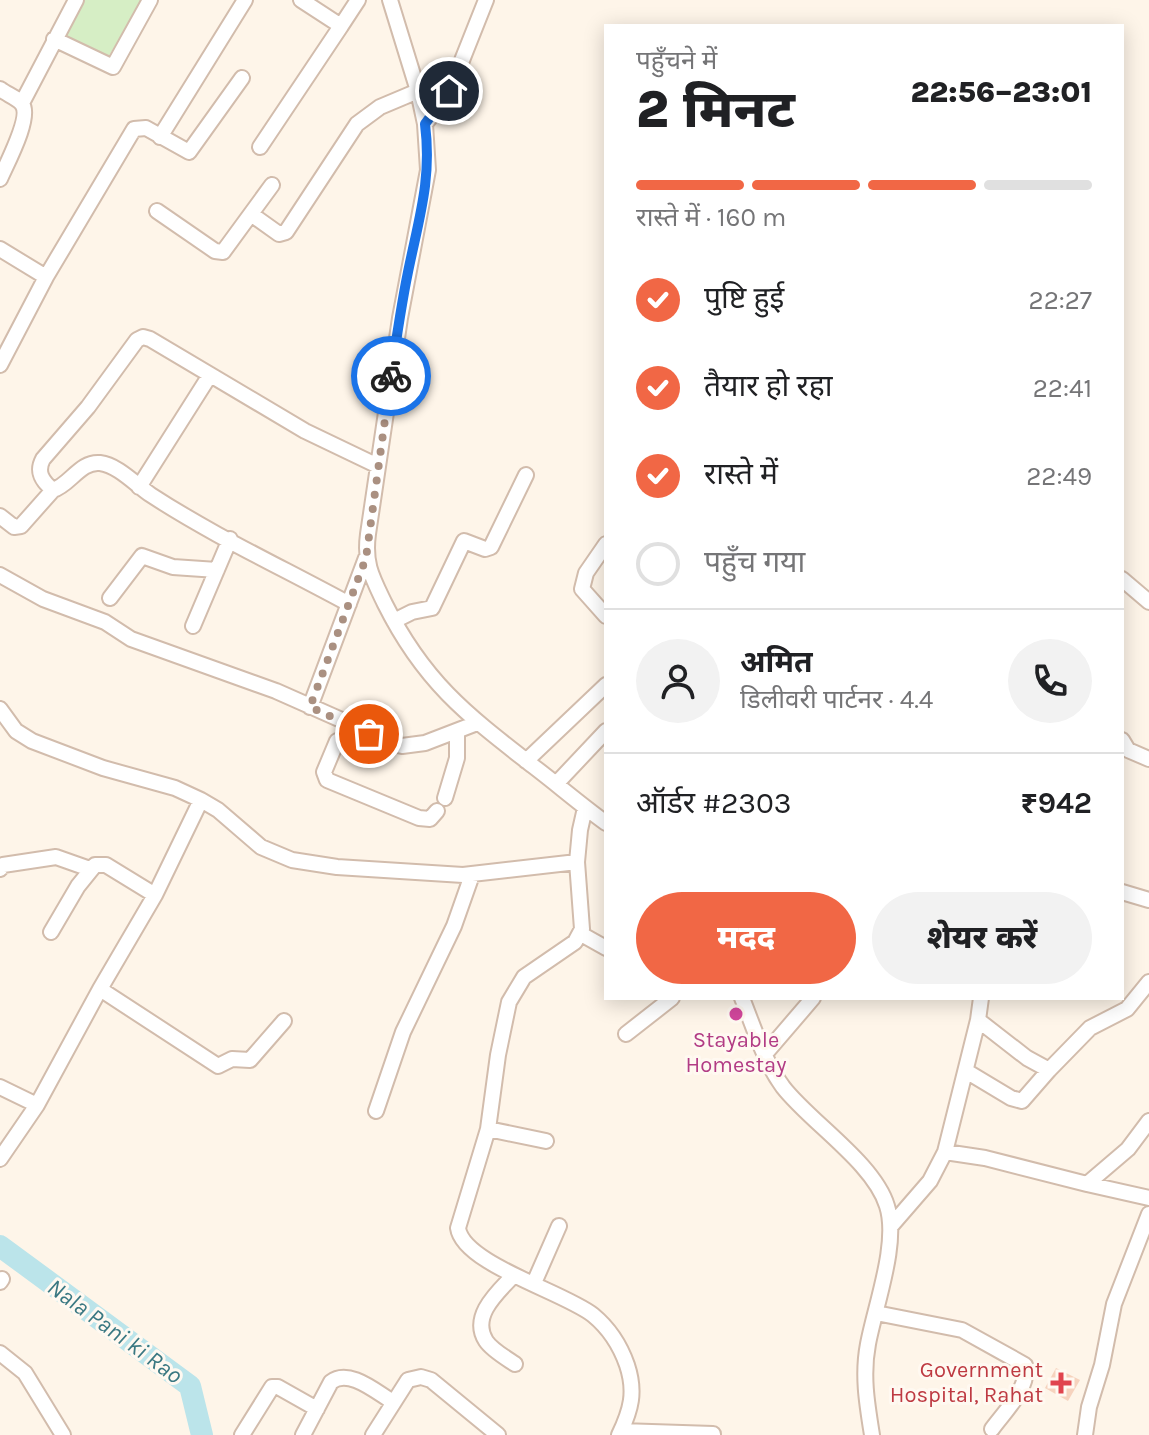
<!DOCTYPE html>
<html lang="hi">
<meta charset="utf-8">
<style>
:root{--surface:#fff;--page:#f2f2f2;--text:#202124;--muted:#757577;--line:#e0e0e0;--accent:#f16745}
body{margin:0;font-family:Karla,"Noto Sans Devanagari",sans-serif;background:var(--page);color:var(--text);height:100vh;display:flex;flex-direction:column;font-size:30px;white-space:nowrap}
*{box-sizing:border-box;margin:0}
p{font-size:26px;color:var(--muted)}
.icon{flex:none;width:44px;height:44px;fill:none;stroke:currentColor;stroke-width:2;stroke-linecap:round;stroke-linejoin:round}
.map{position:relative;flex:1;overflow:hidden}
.side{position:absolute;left:604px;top:24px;width:520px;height:976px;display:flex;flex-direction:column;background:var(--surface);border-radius:0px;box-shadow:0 4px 20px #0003}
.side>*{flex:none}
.pin{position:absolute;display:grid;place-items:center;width:68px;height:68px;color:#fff;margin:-34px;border:4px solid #fff;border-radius:50%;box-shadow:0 2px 8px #0007}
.courier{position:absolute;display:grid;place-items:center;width:80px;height:80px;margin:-40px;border:6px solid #1a73e8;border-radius:50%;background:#fff;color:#222;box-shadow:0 2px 10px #0007}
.summary em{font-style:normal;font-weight:800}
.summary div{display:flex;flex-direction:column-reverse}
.summary{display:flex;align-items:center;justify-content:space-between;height:136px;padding:0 32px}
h1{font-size:52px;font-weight:800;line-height:60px}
.bar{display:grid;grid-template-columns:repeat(4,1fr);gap:12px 8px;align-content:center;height:96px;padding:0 32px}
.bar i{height:10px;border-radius:6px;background:var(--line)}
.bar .selected{background:var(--accent)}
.bar p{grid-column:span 4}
.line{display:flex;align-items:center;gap:20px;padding:0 32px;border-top:2px solid var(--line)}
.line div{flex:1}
.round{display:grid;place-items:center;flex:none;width:84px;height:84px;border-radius:42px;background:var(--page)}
ol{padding:0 32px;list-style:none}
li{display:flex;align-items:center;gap:24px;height:88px}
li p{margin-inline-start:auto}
li .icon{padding:8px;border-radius:50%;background:var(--accent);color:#fff;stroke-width:4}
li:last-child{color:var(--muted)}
li i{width:44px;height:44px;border:4px solid var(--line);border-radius:50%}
.button{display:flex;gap:16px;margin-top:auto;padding:16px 32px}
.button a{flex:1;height:92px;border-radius:48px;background:var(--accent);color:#fff;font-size:32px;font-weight:800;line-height:92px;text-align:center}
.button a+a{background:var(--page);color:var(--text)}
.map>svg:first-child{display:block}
.green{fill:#d6eec5}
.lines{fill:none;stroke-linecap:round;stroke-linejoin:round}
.river{stroke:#bbe4ea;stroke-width:22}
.building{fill:#f6d3be}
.minor-casing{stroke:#d2bcac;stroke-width:18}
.minor{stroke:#fff;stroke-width:14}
.done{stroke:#aa9081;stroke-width:8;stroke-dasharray:0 14.4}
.route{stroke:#1a73e8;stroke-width:10}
.hotel-dot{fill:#d1479c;stroke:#fff9f1;stroke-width:3}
.health-dot{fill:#e0444e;stroke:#fff9f1;stroke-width:3}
.labels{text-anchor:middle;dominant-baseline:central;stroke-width:6;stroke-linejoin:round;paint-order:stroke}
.hotel-label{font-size:22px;fill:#b23c85;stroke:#fff9f1}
.health-label{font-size:22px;fill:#be3a42;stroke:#fff9f1;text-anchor:end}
.water-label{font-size:24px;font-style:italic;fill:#3a7882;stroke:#fff9f1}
</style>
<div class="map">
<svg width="1149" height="1435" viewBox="0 0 1149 1435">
<rect width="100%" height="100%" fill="#fef5e9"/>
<path class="green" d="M80,0H143L107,59L58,36Z"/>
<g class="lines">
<path class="river" d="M0,1246L190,1386L202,1435"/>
</g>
<path class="building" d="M1056,1368L1080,1380L1068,1401L1045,1388Z"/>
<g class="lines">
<g class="minor-casing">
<path id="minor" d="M301,0L341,26L358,0
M390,0L418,91L425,124L428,170L400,318L368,534C364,564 372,577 385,604C424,682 466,714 533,766C558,785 581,805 606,823
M54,39L113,67L150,0
M0,89C6,94 18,98 22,104C32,117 6,165 0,179
M22,103L76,0
M425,124L443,101L455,78L486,0
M160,137L245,0
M260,147L341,26
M157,211L215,251L223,252L272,185
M251,214L279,234L286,232L357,124L380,107L418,91
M0,249L46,277
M0,365L46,277L134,129L146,128L189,152L242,78
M139,487L210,375
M0,516L14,527L21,526L53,490
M606,544L586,573L582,589L606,616
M0,575L43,599L105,622L131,639L276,691L355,726L383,742L402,746L425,743L477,723
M1122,579L1149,602
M110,598L142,556L173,567L217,570
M349,604C283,568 214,536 151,495C136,485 118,465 100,463C80,461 70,485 53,490C42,481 36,472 43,459L88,407L137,340L143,337L150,339L305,431L378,466
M394,621L412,612L432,608L464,541L485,549L491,547L526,475
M193,626L230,539
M310,707L366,558
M0,709L16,731L32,741L103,768L175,788L201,800L218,810L261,847L292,860L337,867L463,875L577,862
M1122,740L1128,750L1149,759
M337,741L324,772L327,780L419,818L430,819L437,811
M526,761L606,685
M556,784L606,731
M445,798L457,758V732
M585,808L580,830L577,862L582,929L575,942L524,977L509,1002L498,1055L488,1129L458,1228C463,1264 564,1292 593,1315C610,1329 620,1345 627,1365C636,1392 631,1410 619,1435
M0,869L3,865L56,857L90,869
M1122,892L1149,900
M51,932L78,886L95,865H106L155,895
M581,934L606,948
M100,989L218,1066L232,1059L250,1060L284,1021
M742,998C754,1028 764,1061 783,1087C810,1122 874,1163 887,1206C899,1243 875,1306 868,1344C862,1375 867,1404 872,1435
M978,1020L1027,1058L1049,1070L1090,1028L1127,1009L1149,982
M626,1034L672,998
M765,1054L813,998
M966,1071L1011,1098L1022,1101L1049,1070
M0,1087L37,1105
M376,1111L403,1032L454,926L472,875
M488,1129L546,1141
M945,1152L978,1020L981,998
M0,1159L37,1105L100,989L155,895L201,800
M1087,1184L1149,1198
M891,1226L930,1181L945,1152L985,1158L1087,1184L1128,1149L1149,1121
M513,1276C498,1292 470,1316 486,1341C492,1350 506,1358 515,1364
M0,1282L2,1279
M534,1283L559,1226
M876,1313L962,1330L1025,1365C1030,1388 1004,1412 992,1429
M0,1353L25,1373L63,1435
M621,1431L713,1434
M242,1435L272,1387H278L317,1409
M303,1435L331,1382C349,1368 376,1392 393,1402
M373,1435L408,1380L421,1377L431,1380L498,1435
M1085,1435L1089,1407L1102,1365L1114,1304L1149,1214"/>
</g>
<use href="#minor" class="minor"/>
</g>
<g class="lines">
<path class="done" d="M369,734L310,707L366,558L391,376"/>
<path class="route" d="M391,376C396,341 401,306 408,272C419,218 432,179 425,124L449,91"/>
</g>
<circle class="hotel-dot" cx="736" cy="1014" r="8"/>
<path class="health-dot" d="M1057 1371h8v8h8v8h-8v8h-8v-8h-8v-8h8z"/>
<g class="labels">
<g class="hotel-label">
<text x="736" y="1040">Stayable<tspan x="736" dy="25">Homestay</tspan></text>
</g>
<g class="health-label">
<text x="1043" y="1370">Government<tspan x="1043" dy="25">Hospital, Rahat</tspan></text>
</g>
<g class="water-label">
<text transform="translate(115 1331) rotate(36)">Nala Pani ki Rao</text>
</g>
</g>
</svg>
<div class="pin" style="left:369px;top:734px;background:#ea580c"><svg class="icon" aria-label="bag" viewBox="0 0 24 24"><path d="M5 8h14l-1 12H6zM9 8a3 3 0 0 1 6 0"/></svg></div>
<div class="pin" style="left:449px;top:91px;background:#1f2937"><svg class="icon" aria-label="home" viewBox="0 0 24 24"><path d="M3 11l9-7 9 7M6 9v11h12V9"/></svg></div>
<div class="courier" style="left:391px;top:376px"><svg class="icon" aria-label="bike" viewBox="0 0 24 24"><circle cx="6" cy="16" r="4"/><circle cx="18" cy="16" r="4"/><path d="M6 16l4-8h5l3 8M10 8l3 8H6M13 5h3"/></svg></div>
<section class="side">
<div class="summary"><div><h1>2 मिनट</h1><p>पहुँचने में</p></div><em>22:56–23:01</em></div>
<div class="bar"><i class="selected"></i><i class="selected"></i><i class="selected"></i><i></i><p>रास्ते में · 160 m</p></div>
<ol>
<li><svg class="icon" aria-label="check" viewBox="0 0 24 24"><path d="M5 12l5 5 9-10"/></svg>पुष्टि हुई<p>22:27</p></li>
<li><svg class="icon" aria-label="check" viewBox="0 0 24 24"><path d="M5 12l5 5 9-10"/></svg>तैयार हो रहा<p>22:41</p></li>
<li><svg class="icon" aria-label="check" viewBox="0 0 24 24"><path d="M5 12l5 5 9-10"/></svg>रास्ते में<p>22:49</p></li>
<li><i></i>पहुँच गया</li>
</ol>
<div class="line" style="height:144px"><a class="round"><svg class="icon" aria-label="person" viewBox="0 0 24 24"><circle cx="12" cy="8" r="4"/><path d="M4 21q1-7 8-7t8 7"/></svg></a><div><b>अमित</b><p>डिलीवरी पार्टनर · 4.4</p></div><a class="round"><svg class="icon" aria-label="phone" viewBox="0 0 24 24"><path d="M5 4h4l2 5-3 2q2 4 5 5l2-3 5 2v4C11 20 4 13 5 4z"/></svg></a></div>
<div class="line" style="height:104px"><div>ऑर्डर #2303</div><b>₹942</b></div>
<div class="button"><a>मदद</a><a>शेयर करें</a></div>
</section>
</div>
